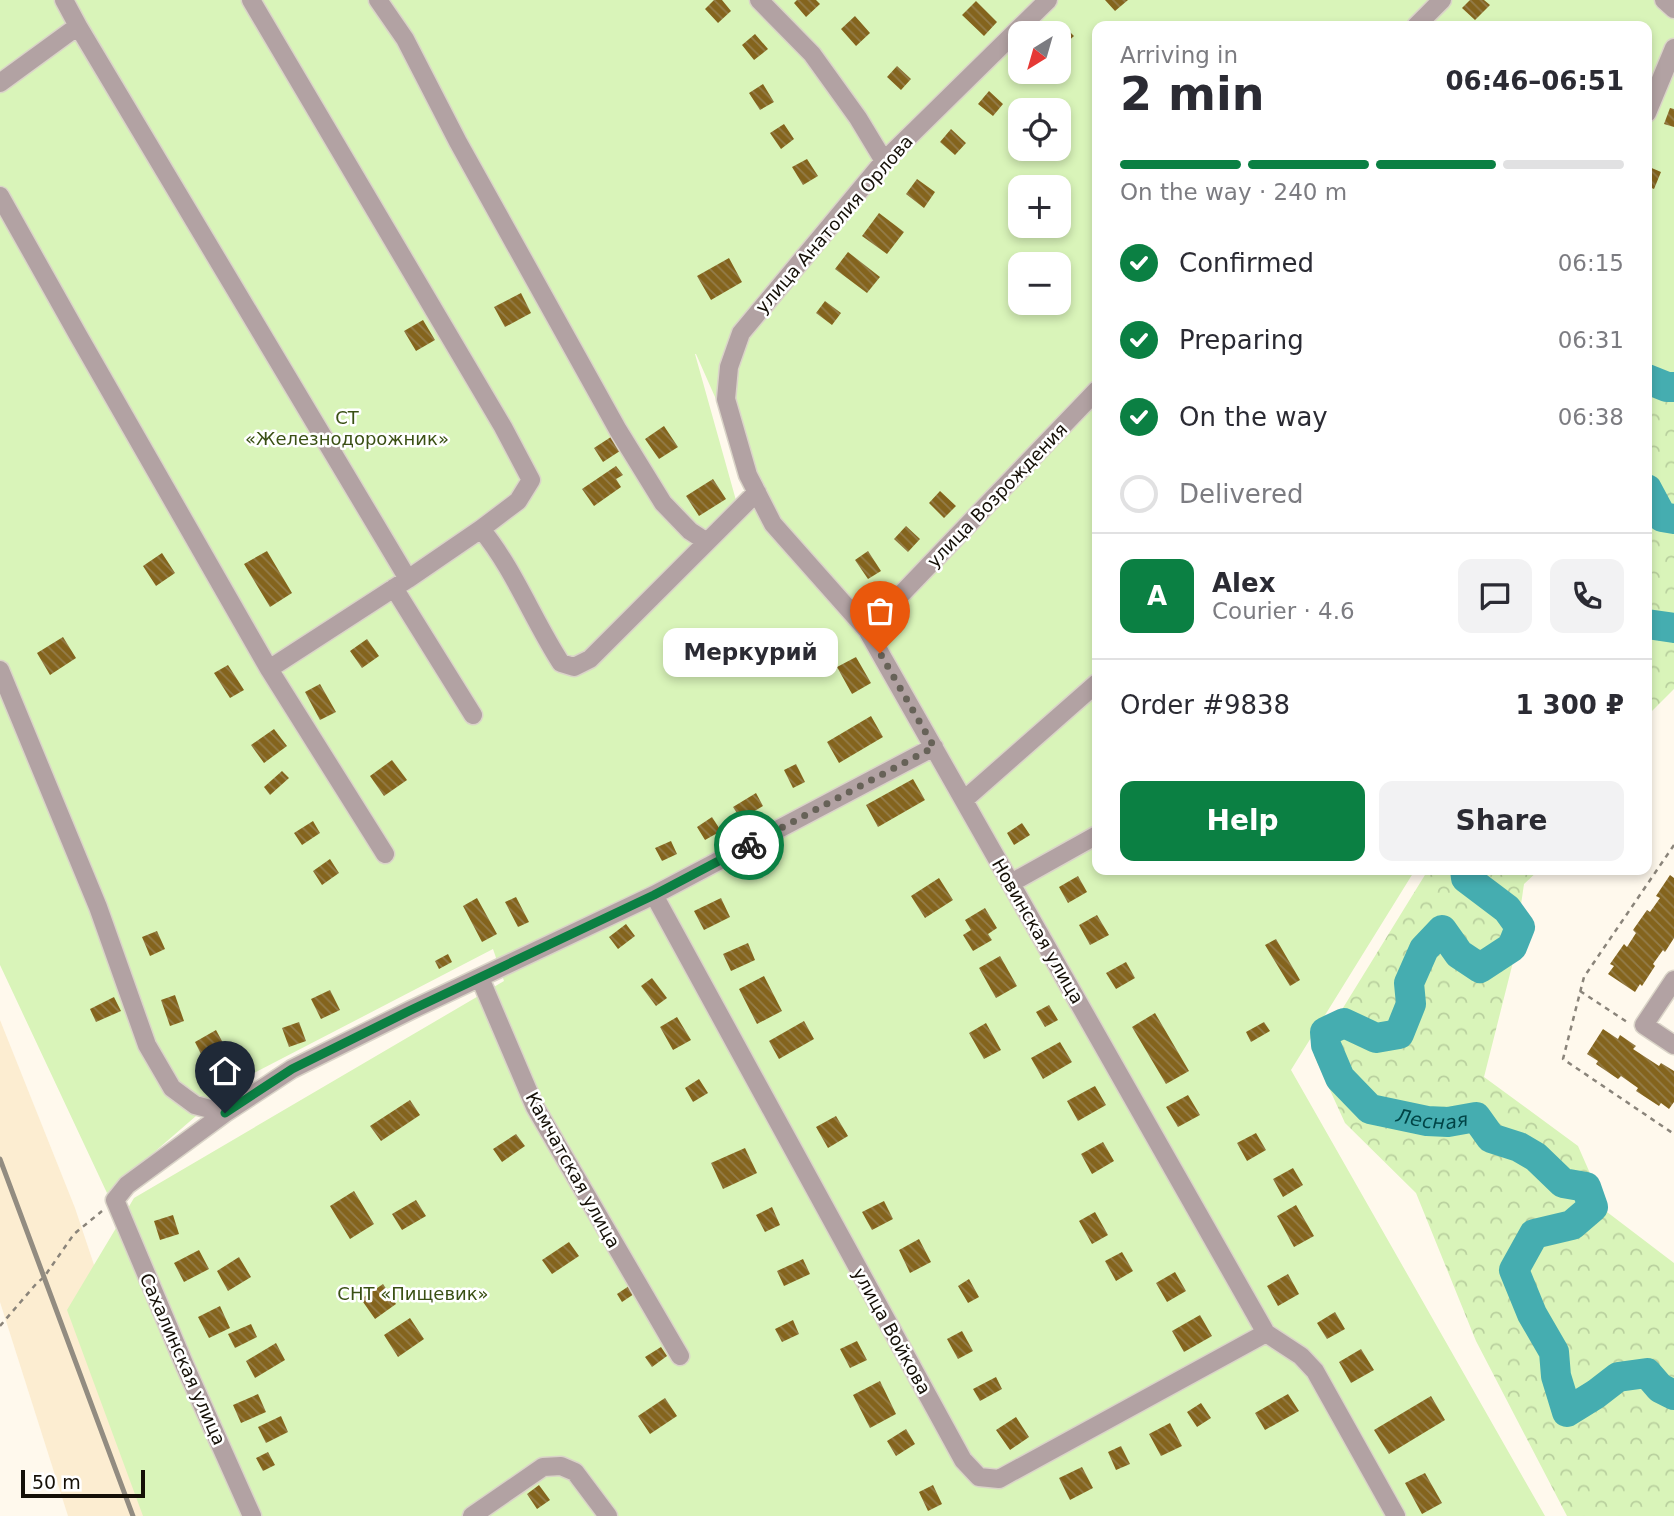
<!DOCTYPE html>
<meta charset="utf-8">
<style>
:root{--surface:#fff;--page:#f2f2f3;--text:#2b2b33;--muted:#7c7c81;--line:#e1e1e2;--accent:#0b8043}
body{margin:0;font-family:"DejaVu Sans",sans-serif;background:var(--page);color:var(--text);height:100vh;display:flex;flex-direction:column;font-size:26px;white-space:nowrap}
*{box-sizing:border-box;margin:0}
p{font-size:23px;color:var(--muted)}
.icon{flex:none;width:38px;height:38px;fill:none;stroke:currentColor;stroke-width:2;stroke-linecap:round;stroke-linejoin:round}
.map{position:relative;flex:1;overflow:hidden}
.panel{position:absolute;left:1092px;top:21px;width:560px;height:854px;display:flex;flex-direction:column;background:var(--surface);border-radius:14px;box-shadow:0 4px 10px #0003}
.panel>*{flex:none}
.needle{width:46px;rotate:217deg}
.buttons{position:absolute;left:1008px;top:21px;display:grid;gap:14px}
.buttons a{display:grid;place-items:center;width:63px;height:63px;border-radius:14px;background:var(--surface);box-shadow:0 4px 10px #0003;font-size:35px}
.scale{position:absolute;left:21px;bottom:18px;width:124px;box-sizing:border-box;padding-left:7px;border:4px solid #151007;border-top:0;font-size:19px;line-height:24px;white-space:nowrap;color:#151007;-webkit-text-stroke:5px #fff;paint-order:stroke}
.pin{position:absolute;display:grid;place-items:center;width:60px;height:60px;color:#fff;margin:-72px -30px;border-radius:50% 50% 50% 0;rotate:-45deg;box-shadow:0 0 7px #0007}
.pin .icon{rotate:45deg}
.courier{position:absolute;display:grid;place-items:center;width:70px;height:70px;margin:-35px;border:5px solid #0b8043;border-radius:50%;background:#fff;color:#222;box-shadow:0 2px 9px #0007}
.bubble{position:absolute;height:49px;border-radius:14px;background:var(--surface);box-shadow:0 4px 10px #0003;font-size:23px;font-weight:700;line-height:49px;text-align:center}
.head em{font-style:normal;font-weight:700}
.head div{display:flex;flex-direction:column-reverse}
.head{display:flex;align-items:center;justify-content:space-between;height:119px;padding:0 28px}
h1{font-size:46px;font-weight:700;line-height:52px}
.bar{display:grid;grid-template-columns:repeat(4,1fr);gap:10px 7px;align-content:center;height:84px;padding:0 28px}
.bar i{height:9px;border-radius:5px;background:var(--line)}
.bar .active{background:var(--accent)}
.bar p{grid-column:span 4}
.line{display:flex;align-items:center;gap:18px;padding:0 28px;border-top:2px solid var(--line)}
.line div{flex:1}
.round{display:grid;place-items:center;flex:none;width:74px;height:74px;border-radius:14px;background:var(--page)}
ol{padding:0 28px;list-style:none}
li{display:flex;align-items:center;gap:21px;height:77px}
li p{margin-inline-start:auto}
li .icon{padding:7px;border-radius:50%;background:var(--accent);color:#fff;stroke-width:4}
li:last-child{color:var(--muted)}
li i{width:38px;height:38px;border:4px solid var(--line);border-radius:50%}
.button{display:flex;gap:14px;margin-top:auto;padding:14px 28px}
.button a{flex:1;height:80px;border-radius:14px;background:var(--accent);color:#fff;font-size:28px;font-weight:700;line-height:80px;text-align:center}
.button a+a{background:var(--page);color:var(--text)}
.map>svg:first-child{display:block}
.built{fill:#fcedd1}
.forest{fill:url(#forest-crowns)}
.garden{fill:#d9f4b9;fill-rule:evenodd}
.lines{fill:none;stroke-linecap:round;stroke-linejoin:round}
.river{stroke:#45adb0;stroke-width:30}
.building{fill:url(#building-back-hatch)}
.minor-casing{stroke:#dad4c8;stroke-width:21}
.path{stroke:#8a847a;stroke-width:2.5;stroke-dasharray:5 5;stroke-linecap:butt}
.minor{stroke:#b2a2a3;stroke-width:18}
.rail{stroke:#928c81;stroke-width:5}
.done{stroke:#676258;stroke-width:7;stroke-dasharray:0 12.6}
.route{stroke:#0b8043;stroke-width:9}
.labels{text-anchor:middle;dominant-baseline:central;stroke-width:5;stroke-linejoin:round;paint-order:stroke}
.street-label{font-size:18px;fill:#151007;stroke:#fff}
.park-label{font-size:18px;fill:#3a5014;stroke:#fff}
.water-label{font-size:19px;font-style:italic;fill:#004446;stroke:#fff}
</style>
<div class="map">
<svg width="1674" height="1516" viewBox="0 0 1674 1516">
<defs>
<pattern id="forest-crowns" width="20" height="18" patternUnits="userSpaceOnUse" patternTransform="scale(1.75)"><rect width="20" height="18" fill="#d9f4b9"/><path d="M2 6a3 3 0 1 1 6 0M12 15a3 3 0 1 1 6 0" fill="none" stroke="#b9d09e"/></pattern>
<pattern id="building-back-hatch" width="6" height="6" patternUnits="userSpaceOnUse" patternTransform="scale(1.75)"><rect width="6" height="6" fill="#84641d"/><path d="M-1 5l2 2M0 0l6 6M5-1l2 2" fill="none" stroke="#947d4b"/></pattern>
</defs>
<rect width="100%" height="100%" fill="#fff9ed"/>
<path class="built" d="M0,1020L75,1208L178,1516H68L0,1302Z"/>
<path class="forest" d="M1674,362V689L1647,716V539L1649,536L1647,531V376Z
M1428,870H1539L1524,884L1512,966L1484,1077L1578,1146L1607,1212L1674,1263V1516H1567L1476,1341L1416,1193L1345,1123L1314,1055Z"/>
<path class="garden" d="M0,0H1674V372L1647,376V26H1097V870H1415L1291,1070L1545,1516H143L67,1310L134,1198L504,981L493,949L233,1084L107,1193L0,965ZM1020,33H1059V72H1020ZM1020,110H1059V149H1020ZM1020,187H1059V226H1020ZM1020,264H1059V303H1020ZM696,354L757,492L739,511L695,354Z"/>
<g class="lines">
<g class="river">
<path d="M1647,379L1667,387H1674"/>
<path d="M1647,489L1662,517L1674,519"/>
<path d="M1647,624L1674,628"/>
<path id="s1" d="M1465,870L1466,878L1507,909L1520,927L1512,947L1480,968L1459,954L1442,930L1424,949L1409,983L1411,1004L1399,1034L1376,1038L1344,1023L1325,1032L1326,1045L1340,1078L1370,1109L1427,1121L1448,1122L1476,1117L1491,1138L1519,1147L1536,1157L1563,1183L1586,1187L1593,1207L1572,1225L1534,1234L1514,1270L1532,1314L1554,1352L1556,1376L1567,1412L1596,1394L1618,1377L1647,1373L1660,1388L1674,1395"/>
</g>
</g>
<path class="building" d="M714,0H722L731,11L718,23L705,9Z
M797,0H816L820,4L806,17L794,3Z
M1105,0H1128L1115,11Z
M1470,0H1484L1490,5L1475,20L1462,8Z
M976,1L997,22L984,36L962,15Z
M855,16L870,33L856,46L841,29Z
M1060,22L1074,36L1064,45L1059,40V33H1052L1050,32Z
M755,34L768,49L754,60L742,45Z
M1020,52V72H1037L1028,82L1009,64Z
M897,66L911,79L901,90L887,77Z
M763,84L774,102L760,110L749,93Z
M989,91L1003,104L993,116L978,104Z
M1670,108L1674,109V127L1664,124Z
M784,124L794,139L781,149L770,133Z
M951,129L966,143L955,155L940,142Z
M807,159L818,176L803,185L792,167Z
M1647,166L1661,172L1654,189L1647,186Z
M917,179L935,192L924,208L906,194Z
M879,213L904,232L887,254L862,236Z
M848,252L880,277L867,293L835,269Z
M729,258L742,282L711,300L697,276Z
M521,293L531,313L505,327L494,307Z
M825,301L841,313L832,325L816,313Z
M423,320L435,340L416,351L404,331Z
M664,426L678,447L659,459L645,439Z
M614,435L623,449L603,462L594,448Z
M616,466L623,475L616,479L621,487L594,506L582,489Z
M713,479L726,499L699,516L686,496Z
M940,491L956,506L944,518L929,503Z
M906,526L920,539L908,552L894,539Z
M267,551L292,593L270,607L244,564Z
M868,551L881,571L868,579L855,560Z
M162,553L175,573L156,586L143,566Z
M63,637L76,658L50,675L37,653Z
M367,639L379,656L362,668L350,651Z
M856,657L871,683L852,694L837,667Z
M228,665L244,690L230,698L214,673Z
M320,684L336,712L320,720L305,692Z
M871,716L883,737L839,763L827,742Z
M274,729L287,746L264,763L251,745Z
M392,760L407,780L384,796L370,776Z
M796,764L805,782L793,788L784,770Z
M282,771L289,778L270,795L264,787Z
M913,779L925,800L878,827L866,805Z
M756,793L763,806L741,819L733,807Z
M712,817L721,831L705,840L697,827Z
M313,821L320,833L302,845L294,833Z
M1022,823L1030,835L1014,845L1007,833Z
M671,841L677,854L662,861L655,848Z
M330,859L339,873L322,885L313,871Z
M1670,875L1674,878V938L1665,952L1663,950L1653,964L1655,966L1642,986L1640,984L1635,992L1608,974L1614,966L1610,964L1624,944L1627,947L1636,933L1633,930L1647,910L1650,912L1660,898L1656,896Z
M1078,876L1087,892L1068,903L1059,887Z
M939,878L953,900L925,918L911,896Z
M516,897L529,922L518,927L505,902Z
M477,898L497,934L482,942L463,906Z
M721,898L730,917L704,930L694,911Z
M985,908L997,928L988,934L992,940L973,951L963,935L971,930L965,920Z
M1097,915L1109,935L1090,945L1079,925Z
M626,924L635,936L618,949L609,937Z
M157,931L165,949L150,956L142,937Z
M1276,939L1300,980L1290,986L1265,945Z
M748,943L755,960L731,971L723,954Z
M448,954L452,962L439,969L435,961Z
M1000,956L1017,986L996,998L979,968Z
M1126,962L1135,978L1116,989L1106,973Z
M764,976L782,1011L757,1024L739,989Z
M652,978L667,998L656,1006L641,986Z
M330,990L340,1010L321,1019L311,999Z
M175,995L184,1021L170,1026L161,1000Z
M114,997L121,1011L96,1022L90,1009Z
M1049,1005L1058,1020L1045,1027L1036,1012Z
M1155,1013L1189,1071L1166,1084L1132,1027Z
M677,1017L691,1040L673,1050L660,1027Z
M804,1021L814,1039L779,1059L769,1041Z
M299,1022L306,1041L289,1047L282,1028Z
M1264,1022L1270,1031L1251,1042L1246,1032Z
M986,1023L1001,1050L984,1059L969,1033Z
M1603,1029L1618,1039L1620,1035L1636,1046L1633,1049L1659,1066L1661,1063L1674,1071V1102L1669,1109L1661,1103L1659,1106L1636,1091L1638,1088L1621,1076L1618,1079L1596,1064L1598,1061L1587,1054Z
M216,1030L229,1054L207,1066L195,1042Z
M1060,1042L1072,1062L1043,1079L1031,1058Z
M699,1079L708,1093L693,1102L685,1088Z
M1095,1086L1106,1105L1078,1121L1067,1101Z
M1188,1095L1200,1115L1178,1127L1166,1107Z
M410,1100L420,1115L381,1141L370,1126Z
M836,1116L848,1136L828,1148L816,1127Z
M1256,1133L1266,1150L1247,1161L1237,1143Z
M516,1134L525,1146L502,1162L493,1149Z
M1103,1142L1114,1161L1092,1174L1081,1154Z
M745,1148L757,1173L723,1189L711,1163Z
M1293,1168L1303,1185L1283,1197L1273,1179Z
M354,1191L374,1224L350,1239L330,1206Z
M416,1200L426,1216L402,1230L392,1214Z
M884,1201L893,1219L872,1230L862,1212Z
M1296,1205L1314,1236L1294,1247L1277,1216Z
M772,1207L780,1225L765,1232L756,1215Z
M1095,1212L1108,1235L1092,1244L1079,1221Z
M173,1215L179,1234L160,1240L154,1221Z
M919,1239L931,1262L910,1273L899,1250Z
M569,1242L579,1256L552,1274L542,1260Z
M199,1250L209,1269L184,1282L174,1263Z
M1122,1252L1133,1271L1116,1281L1105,1261Z
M239,1257L251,1277L228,1291L217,1271Z
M803,1259L810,1274L784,1286L777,1271Z
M1175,1272L1186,1291L1167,1302L1156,1283Z
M1288,1274L1299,1294L1278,1306L1267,1286Z
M969,1279L979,1297L968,1303L958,1286Z
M383,1284L396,1304L375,1319L361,1299Z
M629,1286L634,1294L622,1302L617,1294Z
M220,1306L230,1328L209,1338L198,1317Z
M1335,1312L1345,1329L1327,1339L1317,1323Z
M1200,1315L1212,1336L1184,1352L1172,1331Z
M410,1318L424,1339L398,1357L384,1335Z
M793,1320L799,1334L782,1342L775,1329Z
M251,1324L257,1337L235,1348L228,1334Z
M962,1331L973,1351L958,1359L947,1339Z
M857,1341L867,1360L850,1368L840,1349Z
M276,1343L285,1360L255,1378L246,1361Z
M661,1347L667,1356L652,1367L645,1357Z
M1361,1349L1374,1370L1351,1383L1339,1362Z
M996,1377L1002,1389L980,1401L973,1389Z
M880,1381L896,1414L870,1428L853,1395Z
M258,1394L266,1412L241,1423L233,1405Z
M1288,1394L1299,1411L1265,1430L1255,1413Z
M1431,1396L1445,1420L1389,1454L1374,1430Z
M665,1398L677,1416L650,1434L638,1416Z
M1201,1403L1211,1418L1197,1427L1187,1412Z
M281,1416L288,1432L266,1443L258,1427Z
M1016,1417L1029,1437L1010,1450L996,1430Z
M1170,1423L1182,1446L1161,1456L1149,1434Z
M906,1429L915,1444L896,1456L887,1441Z
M1121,1446L1130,1464L1116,1470L1108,1452Z
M268,1452L275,1465L263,1471L256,1458Z
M1082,1467L1093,1488L1070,1500L1059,1478Z
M1425,1473L1442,1503L1422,1514L1405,1483Z
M539,1485L550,1500L537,1509L527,1494Z
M933,1485L942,1504L928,1511L919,1492Z"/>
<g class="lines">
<g class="minor-casing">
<path id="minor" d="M251,0L503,427L531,480L518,501L481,529
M378,0L405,39L458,142L618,430L663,503L690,531L707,542
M759,0L812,54L858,118L884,161
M1048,0L884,161L741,333L729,367L726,399L748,475L773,524L867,630L1266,1333L1301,1356L1315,1371L1396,1516
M1664,0L1674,9
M78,26L408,579L481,529C514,569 533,620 561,663L574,667L590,659L757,492
M1416,26L1442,0
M0,83L78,26L64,0
M1647,113L1674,48
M0,196L78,335L269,669L385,854
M394,588L473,715
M867,630L1097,390
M269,669L408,579
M0,670L98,907L147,1045L172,1088L195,1105L225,1113
M964,800L1097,683
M1011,883L1097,835
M654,895L963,1460L979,1477L999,1479L1266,1333
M480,978L535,1107L680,1356
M1674,980L1644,1025L1674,1045
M252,1516L185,1366L115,1200L127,1185L225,1113L292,1069L411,1010L654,895L934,747
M472,1516L543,1467L561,1466L575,1472L608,1516"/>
</g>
<path class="path" d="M1674,845L1584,977L1563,1059L1674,1134
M1580,991L1627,1022
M0,1326L36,1284L44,1277L74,1234L102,1211"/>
<use href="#minor" class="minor"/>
<path class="rail" d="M0,1159L133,1516"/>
</g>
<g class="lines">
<path class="done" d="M749,845L934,747L880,653"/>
<path class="route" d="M225,1113L292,1069L411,1010L654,895L749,845"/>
</g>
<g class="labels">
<g class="street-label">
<text transform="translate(834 224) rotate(-49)">улица Анатолия Орлова</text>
<text transform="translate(997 495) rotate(-46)">улица Возрождения</text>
<text transform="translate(1038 931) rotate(60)">Новинская улица</text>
<text transform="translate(573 1170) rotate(61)">Камчатская улица</text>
<text transform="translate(892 1331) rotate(61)">улица Войкова</text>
<text transform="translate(183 1359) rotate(66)">Сахалинская улица</text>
</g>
<g class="park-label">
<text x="347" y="417">СТ<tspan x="347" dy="21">«Железнодорожник»</tspan></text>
<text x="413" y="1293">СНТ «Пищевик»</text>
</g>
<g class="water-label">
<text stroke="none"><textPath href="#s1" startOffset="548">Лесная</textPath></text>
</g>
</g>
</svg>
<div class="buttons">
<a><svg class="needle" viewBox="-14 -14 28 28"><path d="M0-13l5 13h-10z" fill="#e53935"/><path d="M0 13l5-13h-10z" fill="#7c7c81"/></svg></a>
<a><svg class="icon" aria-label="locate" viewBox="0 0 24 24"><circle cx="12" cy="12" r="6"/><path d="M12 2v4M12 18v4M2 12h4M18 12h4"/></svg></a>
<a>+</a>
<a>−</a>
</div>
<div class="scale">50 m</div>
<div class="pin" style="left:880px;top:653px;background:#ea580c"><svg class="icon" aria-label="bag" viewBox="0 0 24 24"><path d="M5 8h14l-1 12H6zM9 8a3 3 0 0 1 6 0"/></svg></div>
<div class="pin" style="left:225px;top:1113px;background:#1f2937"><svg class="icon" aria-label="home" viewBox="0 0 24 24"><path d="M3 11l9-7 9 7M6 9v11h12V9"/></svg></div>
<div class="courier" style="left:749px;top:845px"><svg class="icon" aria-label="bike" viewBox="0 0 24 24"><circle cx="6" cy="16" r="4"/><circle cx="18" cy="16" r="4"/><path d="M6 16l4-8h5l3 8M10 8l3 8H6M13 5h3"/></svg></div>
<div class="bubble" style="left:663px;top:628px;width:175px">Меркурий</div>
<section class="panel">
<div class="head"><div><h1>2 min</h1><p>Arriving in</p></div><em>06:46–06:51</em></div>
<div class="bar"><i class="active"></i><i class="active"></i><i class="active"></i><i></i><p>On the way · 240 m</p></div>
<ol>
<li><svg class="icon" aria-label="check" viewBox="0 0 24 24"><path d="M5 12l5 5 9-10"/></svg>Confirmed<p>06:15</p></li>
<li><svg class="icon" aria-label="check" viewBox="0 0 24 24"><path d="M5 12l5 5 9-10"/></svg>Preparing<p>06:31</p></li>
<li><svg class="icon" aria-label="check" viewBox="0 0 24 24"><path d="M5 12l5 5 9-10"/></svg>On the way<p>06:38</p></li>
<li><i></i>Delivered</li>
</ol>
<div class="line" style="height:126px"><b class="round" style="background:var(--accent);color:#fff">A</b><div><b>Alex</b><p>Courier · 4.6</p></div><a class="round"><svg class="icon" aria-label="chat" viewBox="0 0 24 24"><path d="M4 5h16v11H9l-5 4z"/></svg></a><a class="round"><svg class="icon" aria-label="phone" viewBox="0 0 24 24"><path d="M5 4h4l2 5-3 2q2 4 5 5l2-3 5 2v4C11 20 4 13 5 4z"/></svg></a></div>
<div class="line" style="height:91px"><div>Order #9838</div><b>1 300 ₽</b></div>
<div class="button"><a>Help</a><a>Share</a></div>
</section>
</div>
